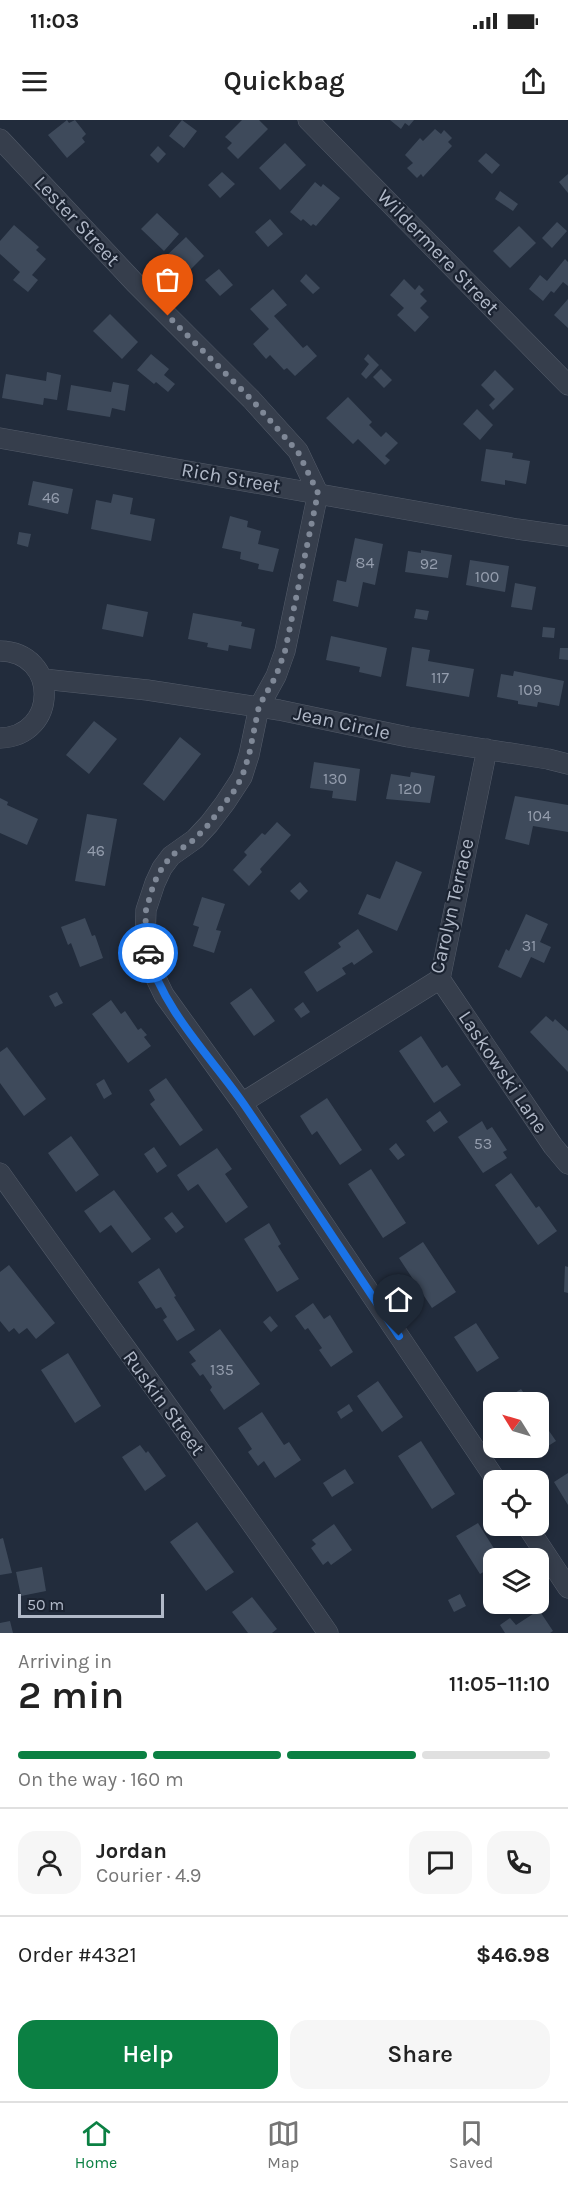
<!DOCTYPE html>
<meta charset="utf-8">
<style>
:root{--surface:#fff;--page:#f6f6f6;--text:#222;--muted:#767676;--line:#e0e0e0;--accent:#0b8043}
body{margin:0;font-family:Karla,sans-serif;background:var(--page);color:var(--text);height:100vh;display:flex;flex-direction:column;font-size:22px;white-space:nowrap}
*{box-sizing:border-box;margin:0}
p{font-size:20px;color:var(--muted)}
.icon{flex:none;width:33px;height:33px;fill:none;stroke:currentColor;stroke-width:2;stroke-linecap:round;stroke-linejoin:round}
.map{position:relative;height:1513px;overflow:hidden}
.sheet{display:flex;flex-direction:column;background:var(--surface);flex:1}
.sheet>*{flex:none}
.needle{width:39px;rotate:307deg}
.buttons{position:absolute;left:483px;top:1272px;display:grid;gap:12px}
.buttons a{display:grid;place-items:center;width:66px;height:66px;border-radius:12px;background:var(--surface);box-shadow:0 3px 9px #0003;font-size:30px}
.scale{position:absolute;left:18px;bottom:15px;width:146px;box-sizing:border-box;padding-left:6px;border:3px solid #b1b9c8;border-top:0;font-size:16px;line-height:21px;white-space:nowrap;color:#b1b9c8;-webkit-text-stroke:4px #1b2331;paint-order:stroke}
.pin{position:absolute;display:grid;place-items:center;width:51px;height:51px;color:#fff;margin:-62px -26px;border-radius:50% 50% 50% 0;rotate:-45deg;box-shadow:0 0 6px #0007}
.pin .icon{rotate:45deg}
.courier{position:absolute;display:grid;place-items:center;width:60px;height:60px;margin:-30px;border:4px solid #1a73e8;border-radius:50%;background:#fff;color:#222;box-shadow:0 2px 8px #0007}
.overview em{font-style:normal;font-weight:600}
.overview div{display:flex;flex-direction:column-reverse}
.overview{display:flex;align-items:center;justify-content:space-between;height:102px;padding:0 18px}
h1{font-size:39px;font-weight:600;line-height:45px}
.bar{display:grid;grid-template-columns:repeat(4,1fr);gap:9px 6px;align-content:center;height:72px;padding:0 18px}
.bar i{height:8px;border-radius:4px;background:var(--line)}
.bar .on{background:var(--accent)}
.bar p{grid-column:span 4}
.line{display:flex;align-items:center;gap:15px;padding:0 18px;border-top:2px solid var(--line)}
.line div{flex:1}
.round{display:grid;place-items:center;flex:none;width:63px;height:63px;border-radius:18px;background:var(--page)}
.cta{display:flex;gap:12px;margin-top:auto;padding:12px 18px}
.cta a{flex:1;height:69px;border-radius:18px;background:var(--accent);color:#fff;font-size:24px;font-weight:600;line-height:69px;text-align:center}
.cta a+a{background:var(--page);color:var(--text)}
.status{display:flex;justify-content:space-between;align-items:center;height:42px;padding:0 30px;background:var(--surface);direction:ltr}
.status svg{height:16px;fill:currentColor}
header{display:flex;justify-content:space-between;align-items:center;height:78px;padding:0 18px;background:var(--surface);font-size:27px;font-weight:600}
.dock{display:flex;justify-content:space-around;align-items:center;height:84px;border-top:2px solid var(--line);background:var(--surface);font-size:16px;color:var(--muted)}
.dock a{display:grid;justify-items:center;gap:3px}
.dock .on{color:var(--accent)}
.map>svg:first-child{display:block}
.building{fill:#3e4a5b}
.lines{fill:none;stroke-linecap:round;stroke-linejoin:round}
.minor-casing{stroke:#545c6a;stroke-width:21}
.minor{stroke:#363e4c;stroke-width:20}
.done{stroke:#7f8897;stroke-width:6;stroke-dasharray:0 10.8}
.route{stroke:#1a73e8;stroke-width:8}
.labels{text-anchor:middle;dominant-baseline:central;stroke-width:4.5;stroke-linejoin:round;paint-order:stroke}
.number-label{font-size:16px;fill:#949dad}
.street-label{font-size:20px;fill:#b1b9c8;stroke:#1b2331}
</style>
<div class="status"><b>11:03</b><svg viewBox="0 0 49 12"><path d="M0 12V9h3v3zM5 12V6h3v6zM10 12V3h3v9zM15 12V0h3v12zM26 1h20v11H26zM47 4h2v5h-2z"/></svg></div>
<header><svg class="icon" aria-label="menu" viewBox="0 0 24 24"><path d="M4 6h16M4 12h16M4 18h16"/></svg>Quickbag<svg class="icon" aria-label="share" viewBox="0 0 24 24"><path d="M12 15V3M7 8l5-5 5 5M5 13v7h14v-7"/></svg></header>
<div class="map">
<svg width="568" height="1513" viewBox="0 0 568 1513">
<rect width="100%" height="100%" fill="#222c3c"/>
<path class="building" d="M67,0L69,3L75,0L86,14L82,18L85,22L67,38L48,15Z
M182,0L197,11L184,28L169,16Z
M242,0H259L268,9L238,39L227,28L232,23L225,17Z
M390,0H414L409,6L405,3L401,9Z
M435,9L441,14L444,10L452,18L448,22L452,26L423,57L421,54L417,58L407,48L413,43L405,35L420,18L423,21Z
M285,23L306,45L280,70L259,48Z
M158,26L166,34L158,43L150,35Z
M486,33L500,45L492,54L478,41Z
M222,52L235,64L220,78L208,65Z
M568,54V73L559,62Z
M315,62L321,67L323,64L340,78L316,106L313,104L311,106L303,99L301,101L290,92Z
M500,71L518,84L513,91L495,79Z
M157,93L179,114L164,131L141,109Z
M270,99L283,114L268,127L255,112Z
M557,102L567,111L552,128L542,118Z
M14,105L39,127L36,130L46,139L32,155L38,160L28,172L13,160L20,152L0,134V121Z
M519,106L536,123L510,148L493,131Z
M186,117L204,136L183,157L164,138Z
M565,139L568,142V166L563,162L554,173L551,171L543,181L529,169L540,155L547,161Z
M219,149L233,165L220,176L205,160Z
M306,154L320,168L313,174L300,161Z
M404,159L415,170L419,165L424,170L420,174L427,181L420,188L429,197L415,212L397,195L404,188L390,175Z
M273,169L287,185L274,196L303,228L307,225L317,236L295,256L287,248L284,250L270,235L266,239L253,224L269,209L250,189Z
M568,179V208L554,195Z
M110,194L138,222L122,239L93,211Z
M151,234L169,249L164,255L175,264L168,272L156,262L154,264L137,250Z
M368,234L379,245L366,259L361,254L369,244L364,239Z
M381,249L392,260L384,268L373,257Z
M495,250L514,269L493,290L489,285L495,279L481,265Z
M47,252L61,255L57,280L44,278L43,285L2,278L6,254L46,261Z
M113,262L129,265L125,291L112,288L110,297L67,290L71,265L111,272Z
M348,277L372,302L369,305L381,317L386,312L398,323L385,336L390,340L385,345L358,319L353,324L326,298Z
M477,289L493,305L480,320L463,304Z
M486,329L513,333L512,338L530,341L526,364L505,360V365L481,361Z
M33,361L73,369L68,394L28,385Z
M113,374L133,378L130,394L155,399L151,421L91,409L96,380L111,383Z
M230,396L248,401L247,407L261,411L258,424L279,429L273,452L258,449L259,444L240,439L241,432L222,428Z
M19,412L31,414L28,427L17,424Z
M355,418L383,424L375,465L363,462L358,487L333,481L337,460L346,462Z
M421,430L452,435L448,458L405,452L408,431L421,433Z
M470,440L509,446L505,472L466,465Z
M515,463L536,467L532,490L511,487Z
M107,484L148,492L143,517L102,509Z
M416,489L429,491L427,500L414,498Z
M193,493L242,502L241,506L255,509L251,529L229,525L228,531L207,527L208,523L188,519Z
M543,507L555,508L554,518L542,517Z
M331,516L387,528L381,557L359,552L360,547L326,540Z
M412,527L430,530L428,541L474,549L469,577L406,566Z
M560,528H568V540L559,539Z
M514,551L564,561L559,586L538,582L537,587L518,584V581L497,577L501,554L513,556Z
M94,601L117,619L89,654L66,635Z
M180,617L201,634L164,681L143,664Z
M314,642L360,649L356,681L332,678L333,671L310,668Z
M411,652L435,656L430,683L386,679L391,654L410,657Z
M515,676L568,685V712L533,706L529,725L505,719Z
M0,678L8,682L7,685L38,699L27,725L0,713Z
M87,694L117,699L105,766L75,761Z
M277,702L291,715L260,749L262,752L249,766L233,750L247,735L244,732L262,713L265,715Z
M396,741L422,752L397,811L358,794L367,774L380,779Z
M300,762L308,771L299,780L290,771Z
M202,777L225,784L216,810L221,811L214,833L193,826L199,807L193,805Z
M526,794L548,804L540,822L551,827L544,843L531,837L521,858L498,847L506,829L509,831Z
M85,798L92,816L95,815L103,838L80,847L71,823L68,825L61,807Z
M358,809L373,832L354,845L352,842L342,848L346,854L317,872L304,852L341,827L338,823Z
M251,868L275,901L254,916L230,883Z
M57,872L63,883L55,887L49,876Z
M111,880L121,894L125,891L138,910L141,908L147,915L144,917L151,926L128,943L92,894Z
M303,882L310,892L301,898L294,889Z
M546,896L553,902L555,899L568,911V952L530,912Z
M421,916L442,948L447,945L461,965L434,983L399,931Z
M7,927L46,979L24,996L0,963V932Z
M166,958L203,1010L180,1026L150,984L155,980L149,970Z
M104,959L112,974L104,979L96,964Z
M327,978L362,1030L340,1045L317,1011L312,1015L300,996Z
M440,991L448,1002L434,1012L426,1001Z
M482,1001L487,1010L492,1007L507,1030L503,1032L507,1038L483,1053L458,1017Z
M71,1016L99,1055L76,1072L48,1033Z
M396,1023L405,1035L398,1040L389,1029Z
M154,1027L167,1046L157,1053L144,1034Z
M217,1028L232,1049L225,1054L248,1087L226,1103L198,1064L188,1071L177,1055Z
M371,1049L406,1103L383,1118L348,1064Z
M511,1053L536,1088L539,1086L557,1111L538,1125L495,1065Z
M114,1070L151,1119L132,1133L111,1105L100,1113L84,1091Z
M172,1092L184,1107L176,1113L164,1098Z
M269,1103L281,1124L278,1126L299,1159L277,1172L244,1119Z
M423,1122L456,1172L432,1188L399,1138Z
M9,1145L55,1203L36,1219L27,1208L19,1214L14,1208L9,1212L0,1201V1152Z
M565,1146L568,1147V1173L564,1172Z
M159,1148L176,1176L174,1177L195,1210L177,1221L163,1200L167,1197L161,1187L156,1189L138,1162Z
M313,1183L324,1199L330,1195L353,1232L331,1247L319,1230L322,1228L308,1208L305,1210L295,1196Z
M270,1196L278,1206L271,1212L263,1202Z
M476,1203L499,1238L477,1252L454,1217Z
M220,1209L260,1264L224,1290L210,1270L212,1267L203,1254L200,1256L191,1244L196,1241L189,1232Z
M68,1233L101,1286L75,1303L41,1250Z
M378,1261L403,1297L382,1312L357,1276Z
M521,1269L530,1282H501Z
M349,1284L353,1291L341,1299L337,1292Z
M262,1292L284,1325L289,1322L301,1340L275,1358L264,1341L258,1346L248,1332L252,1329L238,1308Z
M538,1295L556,1321L534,1335L529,1328H538Z
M421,1321L455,1374L432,1389L398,1336Z
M140,1325L146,1333L148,1331L166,1356L145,1371L122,1337Z
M345,1349L354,1363L332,1377L323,1363Z
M568,1353V1385L554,1362Z
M197,1402L234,1452L206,1471L170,1422Z
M478,1403L500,1438H494V1446L480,1454L456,1416Z
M334,1404L352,1430L331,1445L328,1441L323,1445L311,1428L316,1424L312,1420Z
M3,1418L12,1453L0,1455V1419Z
M42,1447L46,1471L21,1476L16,1452Z
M460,1474L466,1486L454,1492L448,1480Z
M252,1477L277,1509L272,1513H248L232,1492Z
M539,1490L553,1511L550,1513H505L500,1505L510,1498L516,1505Z
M10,1501L13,1513H0V1503Z"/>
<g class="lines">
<g class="minor-casing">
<path id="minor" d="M308,0L568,265
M0,19L135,163L251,279L298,331L318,373L285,531L276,556L259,587L249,635L242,657L225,683L209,704L195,719L171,736L162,748L155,763L146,790L145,823L151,848L164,875L242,983L496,1360
M0,318L517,409L568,416
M0,531C59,532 59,616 0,618
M43,559L147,570L279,590L408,617L548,639L568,644
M440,859L553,1026L568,1044
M242,983L440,859L487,629
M0,1053C109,1207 222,1358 328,1513
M527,1406L568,1468"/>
</g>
<use href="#minor" class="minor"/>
</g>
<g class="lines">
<path class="done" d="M148,833L145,823L146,790L154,763L162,748L171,736L195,719L209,704L234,671L242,657L249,635L259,586L276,556L285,531L318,373L298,332L251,279L168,196"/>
<path class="route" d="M148,833C162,889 211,937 243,983C296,1060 347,1139 399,1216"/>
</g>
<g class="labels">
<g class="number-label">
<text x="51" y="377">46</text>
<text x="365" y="442">84</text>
<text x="429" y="443">92</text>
<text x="487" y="456">100</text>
<text x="440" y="557">117</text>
<text x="530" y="569">109</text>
<text x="335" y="658">130</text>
<text x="410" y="668">120</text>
<text x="539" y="695">104</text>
<text x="96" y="730">46</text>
<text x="529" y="825">31</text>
<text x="483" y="1023">53</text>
<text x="222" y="1249">135</text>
</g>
<g class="street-label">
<text transform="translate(77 101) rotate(47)">Lester Street</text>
<text transform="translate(438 132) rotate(46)">Wildermere Street</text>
<text transform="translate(231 358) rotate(10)">Rich Street</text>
<text transform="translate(342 603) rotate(12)">Jean Circle</text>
<text transform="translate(452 786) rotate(-77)">Carolyn Terrace</text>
<text transform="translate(503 952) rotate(56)">Laskowski Lane</text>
<text transform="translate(164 1283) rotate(54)">Ruskin Street</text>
</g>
</g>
</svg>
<div class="buttons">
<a><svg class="needle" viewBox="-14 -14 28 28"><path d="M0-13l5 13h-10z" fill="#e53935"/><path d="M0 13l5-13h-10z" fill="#767676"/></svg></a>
<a><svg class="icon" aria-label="locate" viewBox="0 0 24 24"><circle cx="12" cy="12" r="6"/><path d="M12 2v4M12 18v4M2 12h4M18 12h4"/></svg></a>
<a><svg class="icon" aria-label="layers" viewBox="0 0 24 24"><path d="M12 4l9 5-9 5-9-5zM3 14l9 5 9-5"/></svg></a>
</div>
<div class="scale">50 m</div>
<div class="pin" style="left:168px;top:196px;background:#ea580c"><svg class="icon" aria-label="bag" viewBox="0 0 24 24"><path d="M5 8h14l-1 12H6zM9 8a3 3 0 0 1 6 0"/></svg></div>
<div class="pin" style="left:399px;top:1216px;background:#1f2937"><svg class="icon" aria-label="home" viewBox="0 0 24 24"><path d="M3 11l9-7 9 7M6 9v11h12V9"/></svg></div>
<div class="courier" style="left:148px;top:833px"><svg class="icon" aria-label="car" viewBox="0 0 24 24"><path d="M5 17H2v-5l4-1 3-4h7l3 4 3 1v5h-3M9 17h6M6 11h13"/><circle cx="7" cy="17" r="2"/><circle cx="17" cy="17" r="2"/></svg></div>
</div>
<section class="sheet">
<div class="overview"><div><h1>2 min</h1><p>Arriving in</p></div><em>11:05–11:10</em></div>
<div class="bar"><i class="on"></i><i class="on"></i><i class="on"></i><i></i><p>On the way · 160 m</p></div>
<div class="line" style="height:108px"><a class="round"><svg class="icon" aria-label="person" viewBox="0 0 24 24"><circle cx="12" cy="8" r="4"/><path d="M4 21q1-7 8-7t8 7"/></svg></a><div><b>Jordan</b><p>Courier · 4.9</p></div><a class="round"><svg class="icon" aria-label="chat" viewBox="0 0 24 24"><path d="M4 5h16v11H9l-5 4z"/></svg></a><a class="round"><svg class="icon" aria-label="phone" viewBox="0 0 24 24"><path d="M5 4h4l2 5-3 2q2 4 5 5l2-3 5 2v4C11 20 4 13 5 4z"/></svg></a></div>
<div class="line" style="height:78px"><div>Order #4321</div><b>$46.98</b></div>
<div class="cta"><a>Help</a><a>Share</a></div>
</section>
<nav class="dock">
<a class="on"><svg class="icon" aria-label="home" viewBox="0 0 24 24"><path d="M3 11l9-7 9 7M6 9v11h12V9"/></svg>Home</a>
<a><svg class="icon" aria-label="map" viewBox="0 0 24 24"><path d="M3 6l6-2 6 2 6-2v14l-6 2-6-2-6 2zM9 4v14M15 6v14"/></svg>Map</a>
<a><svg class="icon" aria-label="saved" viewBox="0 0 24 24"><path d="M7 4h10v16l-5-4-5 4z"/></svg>Saved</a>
</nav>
